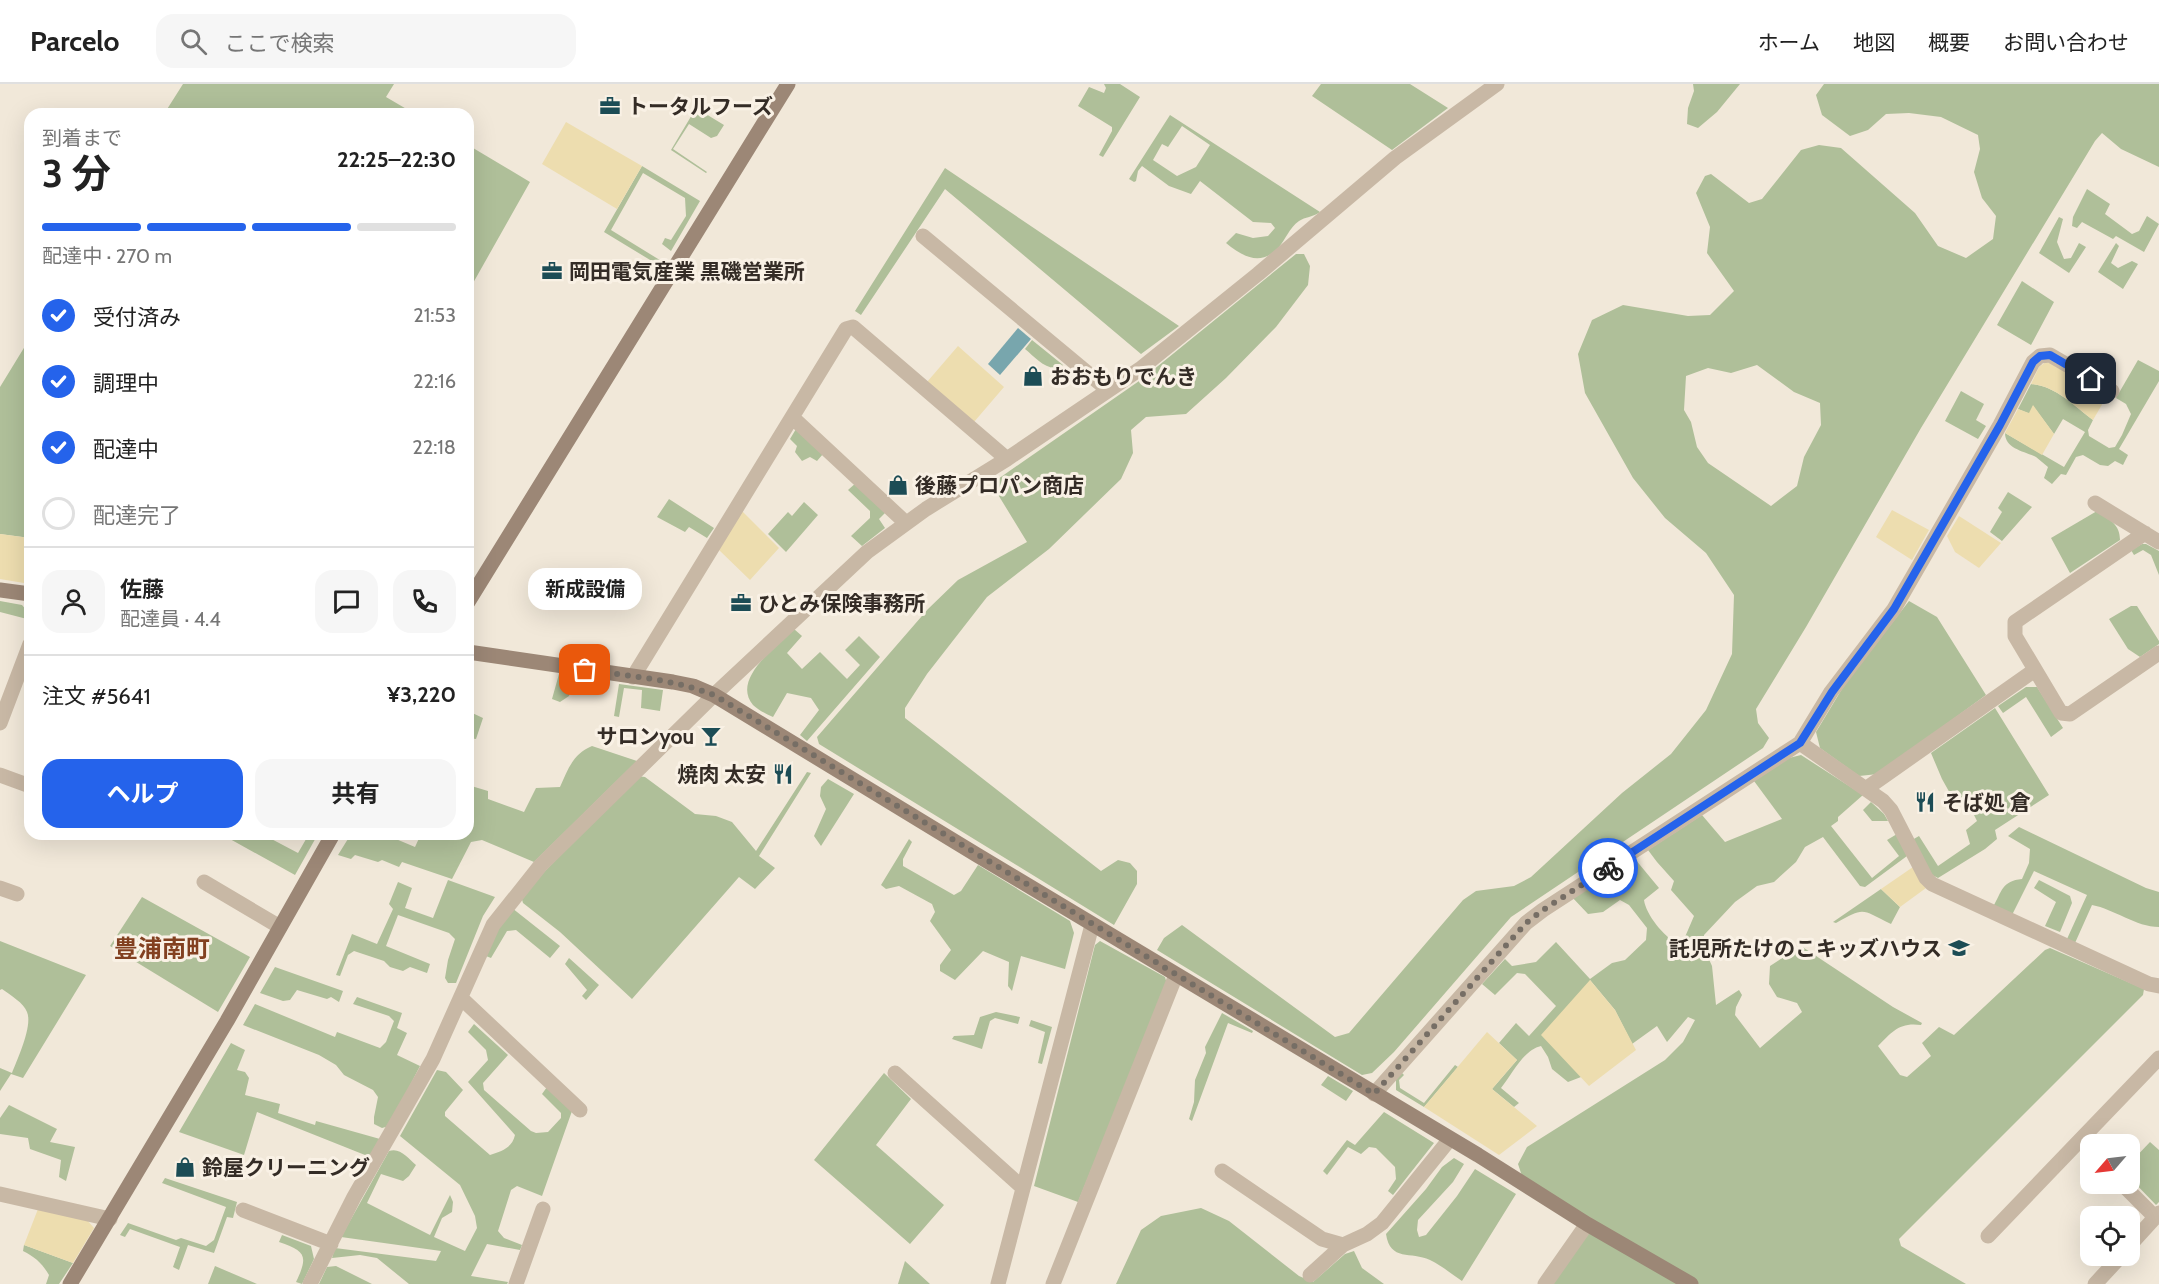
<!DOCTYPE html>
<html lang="ja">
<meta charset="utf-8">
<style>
:root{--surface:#fff;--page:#f6f6f6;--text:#222;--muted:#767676;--line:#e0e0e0;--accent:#2563eb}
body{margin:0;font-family:Cabin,"Noto Sans JP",sans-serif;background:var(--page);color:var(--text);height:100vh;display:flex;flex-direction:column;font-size:22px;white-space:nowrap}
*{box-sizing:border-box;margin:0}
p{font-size:20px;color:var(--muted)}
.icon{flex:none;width:33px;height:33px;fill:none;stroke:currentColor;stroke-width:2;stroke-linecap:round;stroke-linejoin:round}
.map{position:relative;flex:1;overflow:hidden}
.side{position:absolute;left:24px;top:24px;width:450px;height:732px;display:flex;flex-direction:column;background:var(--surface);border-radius:18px;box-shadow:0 6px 24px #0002}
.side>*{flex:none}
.needle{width:39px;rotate:242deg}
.controls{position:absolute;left:2080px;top:1050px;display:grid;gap:12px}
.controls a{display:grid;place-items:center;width:60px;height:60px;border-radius:12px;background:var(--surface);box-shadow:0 6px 24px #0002;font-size:30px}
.pin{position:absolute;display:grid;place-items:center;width:51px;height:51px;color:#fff;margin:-26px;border-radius:12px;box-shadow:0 3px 9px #0006}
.courier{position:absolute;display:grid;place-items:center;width:60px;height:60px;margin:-30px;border:4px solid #2563eb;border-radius:50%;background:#fff;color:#222;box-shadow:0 2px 8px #0007}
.bubble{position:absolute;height:42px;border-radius:18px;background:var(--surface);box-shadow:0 6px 24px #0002;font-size:20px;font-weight:700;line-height:42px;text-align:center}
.summary em{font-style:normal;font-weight:700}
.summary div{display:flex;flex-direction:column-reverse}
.summary{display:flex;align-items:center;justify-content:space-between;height:102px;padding:0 18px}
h1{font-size:39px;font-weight:700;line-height:45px}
.bar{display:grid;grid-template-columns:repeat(4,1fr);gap:9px 6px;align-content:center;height:72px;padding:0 18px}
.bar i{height:8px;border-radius:4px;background:var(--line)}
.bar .active{background:var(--accent)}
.bar p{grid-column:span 4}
.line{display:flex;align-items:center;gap:15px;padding:0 18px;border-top:2px solid var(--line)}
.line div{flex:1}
.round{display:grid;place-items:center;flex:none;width:63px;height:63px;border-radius:18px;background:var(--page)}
ol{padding:0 18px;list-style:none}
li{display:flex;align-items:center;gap:18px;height:66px}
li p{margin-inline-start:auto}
li .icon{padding:6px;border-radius:50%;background:var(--accent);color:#fff;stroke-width:4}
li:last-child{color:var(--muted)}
li i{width:33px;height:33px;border:3px solid var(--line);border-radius:50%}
.primary-button{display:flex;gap:12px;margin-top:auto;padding:12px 18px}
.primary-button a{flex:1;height:69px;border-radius:18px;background:var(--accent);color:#fff;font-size:24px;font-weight:700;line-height:69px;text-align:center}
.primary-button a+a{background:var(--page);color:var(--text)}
header{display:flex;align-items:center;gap:36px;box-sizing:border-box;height:84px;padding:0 30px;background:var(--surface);border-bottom:2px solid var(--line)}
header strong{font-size:28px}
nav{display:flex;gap:33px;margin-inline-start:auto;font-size:21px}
.search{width:420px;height:54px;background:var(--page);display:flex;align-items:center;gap:15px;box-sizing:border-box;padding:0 21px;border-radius:18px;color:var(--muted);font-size:22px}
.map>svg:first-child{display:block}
.green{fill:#afbf99;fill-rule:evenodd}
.sand{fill:#edddaf}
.water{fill:#78a6ad}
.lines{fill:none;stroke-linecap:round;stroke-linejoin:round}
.street{stroke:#c8b8a5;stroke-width:15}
.secondary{stroke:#9c8776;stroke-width:15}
.done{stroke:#766e65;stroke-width:6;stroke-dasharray:0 10.8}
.route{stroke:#2563eb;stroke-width:8}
.labels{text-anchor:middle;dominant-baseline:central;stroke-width:6;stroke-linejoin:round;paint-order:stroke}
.poi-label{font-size:21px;font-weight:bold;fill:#342c26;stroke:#f9f1e5;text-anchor:start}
.quarter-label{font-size:24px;font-weight:bold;fill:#824020;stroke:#f9f1e5}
</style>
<header>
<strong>Parcelo</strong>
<div class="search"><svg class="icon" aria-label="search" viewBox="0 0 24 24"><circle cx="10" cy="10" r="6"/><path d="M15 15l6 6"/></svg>ここで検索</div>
<nav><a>ホーム</a><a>地図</a><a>概要</a><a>お問い合わせ</a></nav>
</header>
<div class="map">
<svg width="2159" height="1200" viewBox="0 0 2159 1200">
<rect width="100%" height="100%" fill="#f1e8d9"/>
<path class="green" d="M183,0H394L386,13L415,30H164Z
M1104,0H1120L1140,13L1103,73L1099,71L1112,47V43L1078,22L1089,3L1104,9L1106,4Z
M1321,0H1410L1448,24L1392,66L1312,12Z
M1693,0H1740L1717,28L1698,44L1687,40L1688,24L1694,7Z
M1824,0H2159V83L2121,65L2102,49L2095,57L1921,344L1806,543L1756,625L1758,639L1769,654L1763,664L1511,833L1394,968L1372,989L1362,991L1157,866L1164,854L1182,841L1335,953L1349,949L1463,816L1476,807L1514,802L1531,793L1622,709L1671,670L1706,626L1732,570L1734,511L1706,469L1665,434L1633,394L1585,309L1578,270L1592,236L1623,221L1688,232L1710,231L1734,207L1707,169L1710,143L1696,109L1705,92L1711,90L1749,119L1762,115L1801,66L1819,61L1841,64L1915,129L1938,162L1966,174L1993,155L1996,132L1982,114L1974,88L1980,65L1978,51L1941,33L1909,29L1886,30L1868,46L1850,52L1822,31L1816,11ZM1757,281L1794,308L1820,319L1821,341L1804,373L1797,402L1771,422L1708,379L1697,363L1691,338L1684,326L1686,292L1708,284L1731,289Z
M696,24L724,41L717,52L711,54L689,40L673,65L707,88L706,89L671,66Z
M1170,31L1320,128C1313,133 1305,133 1299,137C1289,144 1286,155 1279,163C1261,183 1243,173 1226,159L1236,149L1253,154L1268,152L1275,144L1271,139L1253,138L1200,97L1191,110L1169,102L1142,82L1138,87L1136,97L1134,98L1129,95ZM1182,42L1210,61L1196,83L1177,92L1153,76L1162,60L1168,63Z
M468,61L530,98L468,208Z
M642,82L700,117L671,167L662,160L665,154L671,156L686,132L685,114L643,89L611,146L663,178L660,182L604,148Z
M945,84L1179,242L1141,270L945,105L861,231L855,227Z
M2087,105L2110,120L2105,130L2132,150L2139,147L2147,132L2159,140L2144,168L2116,152L2113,155L2082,138L2077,144L2072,142L2073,133Z
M2059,133L2063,135L2057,158L2064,175L2071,174L2079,159L2086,163L2069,189L2039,169Z
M2116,159L2119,162L2111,179L2118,184L2132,177L2138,180L2123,205L2098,188Z
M1296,170H1304L1310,182L1308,201L1276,243L1226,294L1186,330L1146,333L1131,346L1133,369L1121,395L1049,465L987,513L927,590L905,624V634L1101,787L1118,776L1130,779L1137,787V800L1114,841L819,660L817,653L928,525L958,496L1027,458L994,404L998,395L1142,295Z
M2022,197L2054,218L2031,261L1997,241Z
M30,254V454L0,450V303Z
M1032,256L1063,281C1049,290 1036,274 1025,265Z
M2138,276L2159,287V297L2119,365L2128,371L2123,381L2115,377L2108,382L2100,381L2083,371L2076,373L2066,391L2061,390L2052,400L2044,394L2048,383C2044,380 2040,376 2036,373C2024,367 2005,365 2005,349L2064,383L2085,348L2063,335L2054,350L2033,322L2030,330L2018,325L2031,300C2056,302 2074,322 2093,336L2088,346L2089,352L2109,364L2115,363L2122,351L2131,330L2126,320L2116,314Z
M1961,307L1984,320L1976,336L1986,342L1978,355L1945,337Z
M796,345L823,370L817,377L810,373L802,377L795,368L797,362L790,355Z
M857,398L887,427L879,435L885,444L862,462L851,452L870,434V427L848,406Z
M2008,408L2032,423L2002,457L1990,448L2002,428L1998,424Z
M669,415L714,444L707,454L689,443L685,448L657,433Z
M804,418L818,431L786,468L768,450L788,428L792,432Z
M2097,427C2109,435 2120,440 2120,456L2070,489L2051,454Z
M2142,460H2146L2159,467V491L2151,471L2143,466L2134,471L2131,466Z
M0,517L22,521L28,528L27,535L0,528Z
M1909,517L1937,533L1986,611L1878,690L1859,692L1820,664L1816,648L1845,600Z
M2131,522H2137L2159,557V560L2140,573L2128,565L2109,535Z
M794,545L802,552L787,569L802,585L820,568L847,595L860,581L845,566L859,552L880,573L807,657L800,651L819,626L811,614L787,609L773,633C766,630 758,626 753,621C731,595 777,562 794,545Z
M559,590L575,594L569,612L560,618L552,615Z
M619,600L663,606L660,627L641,624L642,606L624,604L619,633L614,632Z
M2026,603H2037L2063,644L2051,653L2026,613L2003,629L1998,622Z
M1995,624L2049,711L1995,746L1997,755L1985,765L1938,794L1930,790L1912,756L1919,752L1938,782L1970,760L1966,746L1977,737L1966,715L1956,720L1942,695L1931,669Z
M468,627L483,634L476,655L468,654Z
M592,662L637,677L534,778L482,756L471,758L452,795L402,778L399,783L382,776L378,778L355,771L351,775L338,771L351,750H384L415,763L421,750H468V701L488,707V715L524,728L536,704L560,703C568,685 573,670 592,662Z
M1801,671L1863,711L1838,733V737L1831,742L1872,794L1899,772L1887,756L1897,750L1907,772L1865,803L1860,802L1823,753L1805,763L1796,778L1774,798L1757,802L1735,818L1704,851V864L1712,882L1716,921L1739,906L1742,911L1736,923L1735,931L1760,964L1802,928L1797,919L1777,913L1769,900L1770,882L1801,862L1893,923L1922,939L1921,941C1899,938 1892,948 1878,962L1900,991L1907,993L1931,972L1922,959L1939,943L1954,951L2045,866L2050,864L2144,905L2143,911L1899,1155L1901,1162L1966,1200H1552L1592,1140L1524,1098L1518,1080L1527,1063L1665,976L1683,958L1695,936L1688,933L1667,958L1657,942L1632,960L1615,926L1590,896L1581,993L1568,998L1552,985L1548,973L1541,962C1523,966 1512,991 1501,1004L1519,1019L1514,1023L1492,1005L1517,976L1499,959L1516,939L1529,952L1556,922L1525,890L1517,889L1495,911L1482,900L1505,875L1512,882L1536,878L1556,858L1590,895L1612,879L1625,876L1646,856L1647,844L1629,821L1620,816L1603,828L1588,830L1571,812L1635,775L1659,804L1644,816C1646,831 1664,852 1677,860L1685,853L1694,832L1671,806L1674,797L1657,778L1648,766L1702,731L1725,758L1782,735L1754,697L1789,674Z
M807,688L811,689L759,772L775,784L755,805L739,793L632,915L560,848L523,819L521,812L637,692L645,693L695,730L716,732L732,738L756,767Z
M828,695L854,710L821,762L814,752L826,725L820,712L821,703Z
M1871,718L1884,730L1888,737H1872L1863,726Z
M2019,743L2146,804L2159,808V843C2136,843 2114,825 2092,821L2075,859L2067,855L2087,811L2034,787L2012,831L1993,823C2002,807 2002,797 2022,795L2029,779L2030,765L2008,752Z
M221,750H262L298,769L309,750H318L295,791Z
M909,755L912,758L903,775V782L954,811L961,807L978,781L1070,837L1074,849L1065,885L1021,872L1012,907L1008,902L1009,878L983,867L955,896L940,887V881L951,866L930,837L935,828L932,820L899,802L886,805L881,801Z
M448,796L495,813L483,832L456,899H448L445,894L448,876L455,855L449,849L398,831L386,862L430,880L427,889L410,883L403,887L390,883L384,877L354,867L348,871L340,892L336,891L352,850L377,860L393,825L389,820L398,798L412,804L405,824L433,834Z
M2039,796L2070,812L2072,819L2060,848L2045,842L2056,818L2034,804Z
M1881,805L1900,823L1891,840C1861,826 1866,822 1836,839L1833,838Z
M142,813L250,873L218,928L110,862Z
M512,824L560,862L550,874L516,846L507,847L491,874L486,872L498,843Z
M0,857L86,891L23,994L11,990L0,1007V984L12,989C17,976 33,942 27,928C24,919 10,911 2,905L0,906Z
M1100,857L1165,893L1167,900L1078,1118L1034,1102L1095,861Z
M569,874L599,901L586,916L582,912L587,906L565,880Z
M275,883L343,907L339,918L331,913L327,915L297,906L290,916L283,917L260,909Z
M357,913L402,929L397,944L407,949L397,971L420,982L389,1042L382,1044L374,1040V1033L378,1013L373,1006L344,991L336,981L319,971L243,941L255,920L335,953L337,948L380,964L386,958L394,937L389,932L353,920Z
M996,928L1020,933L1018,940L995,934L990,937L982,965L952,955L954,952L974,951L980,933Z
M1222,929L1253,947L1252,949L1228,939L1192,1037L1189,1035L1194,1018L1195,996L1206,969L1205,963Z
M1031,936L1052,943L1042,980L1038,979L1045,948L1029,942Z
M474,940L508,971L483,999L484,1006L531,1047L536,1049L548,1048L561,1034V1029L542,1010L547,1003L572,1027L542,1112L517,1102L511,1106L498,1147L504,1154L522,1161L520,1166L487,1160L471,1192L508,1198L507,1200H409L377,1174L360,1171L332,1174L335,1164L436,1177L441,1167L341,1153L389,1067C400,1063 408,1074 416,1081L409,1092L403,1097L381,1090L367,1119L430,1151L450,1111L453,1118L452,1128L442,1134L434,1153L465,1167L477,1144L475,1132L460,1101L400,1052L437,986L446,988L463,1006L445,1028V1032L490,1071C502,1067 512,1064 515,1051L468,998L488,976L486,966L468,948Z
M231,959L245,966L237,986L245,988L249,994L245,1011L280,1020L278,1029L315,1041L316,1037L380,1055L370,1073L257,1028L244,1071L179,1048Z
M1455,981L1458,983L1424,1023L1396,1006V994L1402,989L1404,991L1399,996L1400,1004L1424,1019Z
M884,989L911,1015L876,1061L944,1121L910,1160L814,1076Z
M1328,992L1353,1007L1346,1017L1321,1001Z
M9,1021L57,1045L50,1058L75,1063L66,1097L59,1093L61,1076L30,1065L28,1054L0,1050V1034Z
M1384,1028L1434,1059L1393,1111L1388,1107L1396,1095L1395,1083L1376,1064L1369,1063L1361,1070L1348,1063L1327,1091L1323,1087L1347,1056L1355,1061Z
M2150,1058L2159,1066V1118L2156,1121L2130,1094V1079Z
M1454,1074L1464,1080L1453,1098L1418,1136L1417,1146L1419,1153L1426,1151L1457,1112L1475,1085L1516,1110L1462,1197C1451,1190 1441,1181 1430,1176C1411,1167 1390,1178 1386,1150L1426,1105L1442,1083Z
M165,1094L237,1118L233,1134L227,1133L214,1169L188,1161L179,1186L173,1183L180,1163L130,1145L125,1153L120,1151L128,1139L176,1156L181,1154L206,1162L214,1156L226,1123L162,1099Z
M1201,1124L1229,1137L1299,1192L1313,1198L1345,1170L1354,1167L1362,1184L1384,1200H1116L1141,1146L1161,1132Z
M282,1151L311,1162L314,1175L302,1200L296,1198C309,1171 305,1167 279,1158Z
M24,1161L73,1179L59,1200H46L49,1191C42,1179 35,1173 23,1167Z
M905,1177L930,1200H898Z
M215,1182L257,1200H258H208Z
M336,1182L372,1200H319L327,1183Z"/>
<path class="sand" d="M566,38L642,82L617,125L542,80Z
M958,262L1004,303L974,338L927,298Z
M2046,278L2051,279L2107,312L2093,336C2074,322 2056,302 2031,300L2039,283Z
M2033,321L2054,350L2042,371L2005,349L2018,325L2029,329Z
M740,425L779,464L750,496L719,466Z
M1892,426L1929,446L1912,476L1876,453Z
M1959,432L2001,459L1979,484L1955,468L1947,452Z
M0,450L30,454V500L0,495Z
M1913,783L1926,804L1900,823L1881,805Z
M1590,896L1615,926L1636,966L1589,1002L1541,951Z
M1487,948L1517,976L1492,1005L1537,1042L1499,1071L1424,1023Z
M38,1125L87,1136L94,1144L73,1179L24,1161Z"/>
<path class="water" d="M1018,244L1031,255L1000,291L988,280Z"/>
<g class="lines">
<path class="street" d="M923,152L1108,306
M792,333L906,439
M2095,419L2159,458
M2145,449L2015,538V552L2061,629L2070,630L2159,569
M633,593L846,245L853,243L1007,375
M0,639L30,560
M1800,659L1831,608L1894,525L2000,341L2033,278L2040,272L2050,271L2112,307
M0,691L30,702
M1867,704L2035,586
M204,798L280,843
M0,804L17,810
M461,914L580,1026
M895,989L1023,1104
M1374,1010L1526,839L1543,826L1800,659L1883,717L1891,726L1926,794L1932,800L2149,900L2159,902
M1222,1087L1322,1155L1343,1161L1367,1150L1382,1139L1450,1055
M2122,1100L2155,1133
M0,1110L110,1135
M243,1126L331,1160
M1988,1152L2159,974
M2130,1161L2159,1129
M1310,1191L1343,1161
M310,1200L354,1113L433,975L493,841L540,782L714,611L867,468L926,425L1007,375L1140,285L1258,190L1395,74L1497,0
M516,1200L543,1125
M998,1200L1092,841
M1053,1200L1176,891
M1545,1200L1587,1140
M2095,1200L2121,1172"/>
<path class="secondary" d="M0,506L30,510
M468,518L788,0
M468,568L673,598L693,602L714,611L977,771L1478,1071L1587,1140L1691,1200
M70,1200L227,937L333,750"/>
</g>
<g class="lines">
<path class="done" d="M585,586C629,592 673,595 714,611L1374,1010L1526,839L1543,826L1608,784"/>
<path class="route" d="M1608,784L1800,659L1832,608L1894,525L2000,341L2033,278L2040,272L2050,271L2091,295"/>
</g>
<defs>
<g id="office-bare" transform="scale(1.62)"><path d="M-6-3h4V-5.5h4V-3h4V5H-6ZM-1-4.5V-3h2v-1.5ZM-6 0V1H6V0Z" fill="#1c4c55" stroke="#f9f1e5" stroke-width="2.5" paint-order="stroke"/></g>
<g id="shop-bare" transform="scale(1.62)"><path d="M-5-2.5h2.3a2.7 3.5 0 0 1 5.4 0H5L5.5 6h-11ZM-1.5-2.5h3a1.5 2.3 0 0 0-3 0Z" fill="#1c4c55" stroke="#f9f1e5" stroke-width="2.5" paint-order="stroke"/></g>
<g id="bar-bare" transform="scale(1.62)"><path d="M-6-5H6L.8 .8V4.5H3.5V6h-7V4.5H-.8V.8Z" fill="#1c4c55" stroke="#f9f1e5" stroke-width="2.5" paint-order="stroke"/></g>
<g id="restaurant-bare" transform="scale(1.62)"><path d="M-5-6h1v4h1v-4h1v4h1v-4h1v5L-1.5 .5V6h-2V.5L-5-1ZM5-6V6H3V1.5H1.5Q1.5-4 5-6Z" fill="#1c4c55" stroke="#f9f1e5" stroke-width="2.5" paint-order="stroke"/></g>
<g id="school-bare" transform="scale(1.62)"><path d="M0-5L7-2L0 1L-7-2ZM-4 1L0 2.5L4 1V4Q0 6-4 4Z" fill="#1c4c55" stroke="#f9f1e5" stroke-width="2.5" paint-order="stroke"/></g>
</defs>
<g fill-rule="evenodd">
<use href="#office-bare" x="610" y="22"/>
<use href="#office-bare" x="552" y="187"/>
<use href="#shop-bare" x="1033" y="292"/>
<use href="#shop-bare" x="898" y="401"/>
<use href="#office-bare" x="741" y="519"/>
<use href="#bar-bare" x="711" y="652"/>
<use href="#restaurant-bare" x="783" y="690"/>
<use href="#restaurant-bare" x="1925" y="718"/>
<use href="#school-bare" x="1959" y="864"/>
<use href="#shop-bare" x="185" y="1083"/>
</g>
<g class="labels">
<g class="poi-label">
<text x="627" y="22">トータルフーズ</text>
<text x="569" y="187">岡田電気産業 黒磯営業所</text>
<text x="1050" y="292">おおもりでんき</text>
<text x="915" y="401">後藤プロパン商店</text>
<text x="758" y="519">ひとみ保険事務所</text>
<text x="694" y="652" text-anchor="end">サロンyou</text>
<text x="766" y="690" text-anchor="end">焼肉 太安</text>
<text x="1942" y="718">そば処 倉</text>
<text x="1942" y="864" text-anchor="end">託児所たけのこキッズハウス</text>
<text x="202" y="1083">鈴屋クリーニング</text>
</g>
<g class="quarter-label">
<text x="162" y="864">豊浦南町</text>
</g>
</g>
</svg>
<div class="controls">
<a><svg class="needle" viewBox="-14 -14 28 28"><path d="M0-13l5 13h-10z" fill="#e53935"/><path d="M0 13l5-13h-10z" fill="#767676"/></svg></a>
<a><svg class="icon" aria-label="locate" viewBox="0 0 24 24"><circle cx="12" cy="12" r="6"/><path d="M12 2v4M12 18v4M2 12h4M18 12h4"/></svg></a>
</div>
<div class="pin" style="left:585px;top:586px;background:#ea580c"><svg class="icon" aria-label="bag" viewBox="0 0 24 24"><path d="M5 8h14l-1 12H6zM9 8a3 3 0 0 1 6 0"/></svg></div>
<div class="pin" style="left:2091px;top:295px;background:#1f2937"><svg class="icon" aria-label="home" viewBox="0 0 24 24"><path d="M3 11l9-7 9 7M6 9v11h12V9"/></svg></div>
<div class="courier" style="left:1608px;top:784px"><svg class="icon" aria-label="bike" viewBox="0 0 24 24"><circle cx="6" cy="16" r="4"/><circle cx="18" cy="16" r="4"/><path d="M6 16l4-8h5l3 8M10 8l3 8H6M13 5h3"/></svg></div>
<div class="bubble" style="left:528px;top:484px;width:114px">新成設備</div>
<section class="side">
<div class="summary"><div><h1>3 分</h1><p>到着まで</p></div><em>22:25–22:30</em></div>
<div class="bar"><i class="active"></i><i class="active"></i><i class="active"></i><i></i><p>配達中 · 270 m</p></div>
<ol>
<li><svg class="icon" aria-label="check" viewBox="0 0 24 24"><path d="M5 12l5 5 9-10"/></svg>受付済み<p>21:53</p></li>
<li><svg class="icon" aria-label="check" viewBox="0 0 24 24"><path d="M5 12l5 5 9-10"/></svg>調理中<p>22:16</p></li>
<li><svg class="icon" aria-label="check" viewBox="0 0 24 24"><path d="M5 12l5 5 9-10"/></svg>配達中<p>22:18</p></li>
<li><i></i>配達完了</li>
</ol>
<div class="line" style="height:108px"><a class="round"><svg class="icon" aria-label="person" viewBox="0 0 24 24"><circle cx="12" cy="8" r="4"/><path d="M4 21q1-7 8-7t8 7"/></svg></a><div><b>佐藤</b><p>配達員 · 4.4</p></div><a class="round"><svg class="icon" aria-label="chat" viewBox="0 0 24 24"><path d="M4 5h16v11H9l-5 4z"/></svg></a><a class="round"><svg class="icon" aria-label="phone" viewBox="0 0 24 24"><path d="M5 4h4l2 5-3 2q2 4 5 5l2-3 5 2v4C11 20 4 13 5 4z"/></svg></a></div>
<div class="line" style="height:78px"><div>注文 #5641</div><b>¥3,220</b></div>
<div class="primary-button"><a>ヘルプ</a><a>共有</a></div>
</section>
</div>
